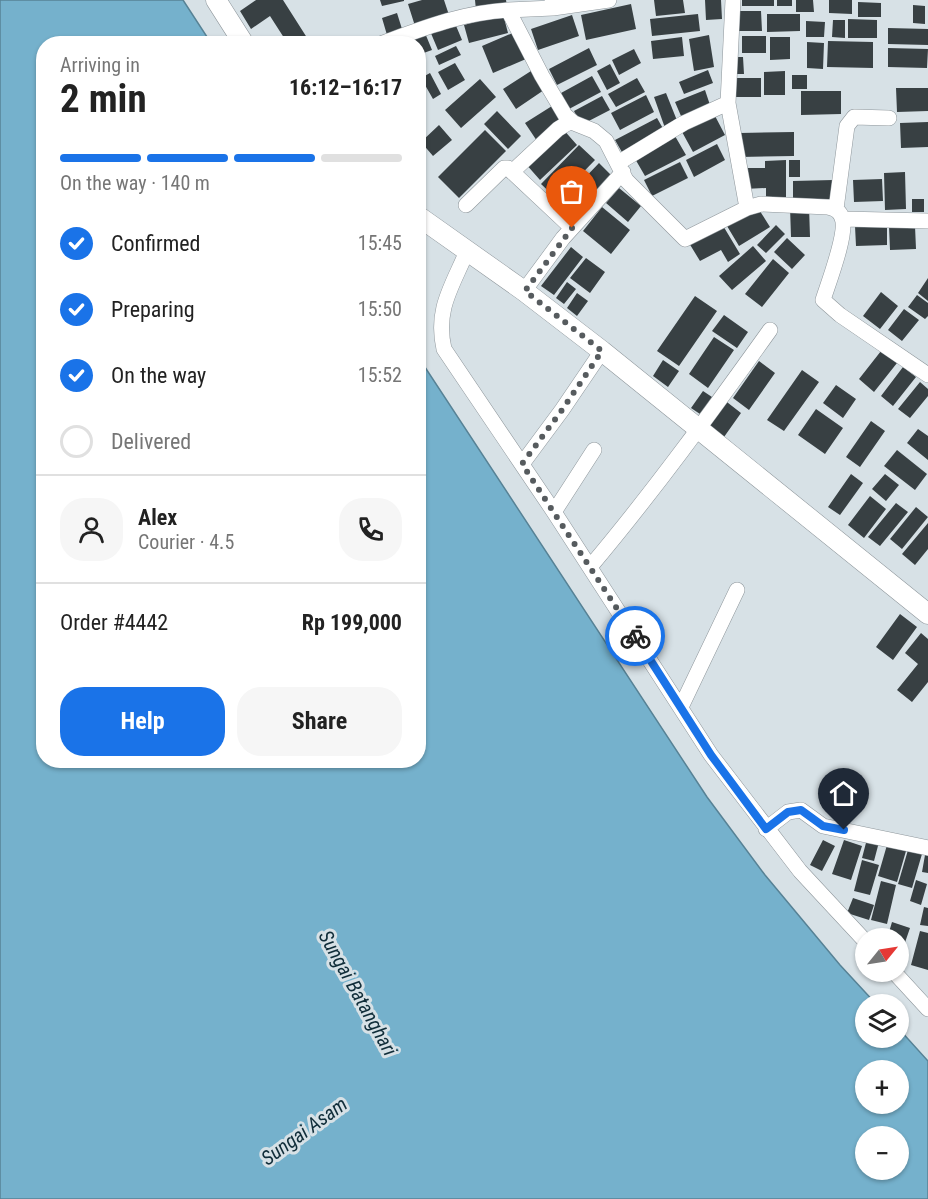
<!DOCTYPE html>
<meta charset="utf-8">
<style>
:root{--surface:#fff;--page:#f6f6f6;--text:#222;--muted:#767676;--line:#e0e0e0;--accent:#1a73e8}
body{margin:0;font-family:"Roboto Condensed",sans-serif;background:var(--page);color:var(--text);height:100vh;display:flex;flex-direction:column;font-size:22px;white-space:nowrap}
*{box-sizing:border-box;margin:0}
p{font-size:20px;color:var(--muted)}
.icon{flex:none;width:33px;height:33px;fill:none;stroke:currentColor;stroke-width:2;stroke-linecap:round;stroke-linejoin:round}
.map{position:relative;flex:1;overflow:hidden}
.details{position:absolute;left:36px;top:36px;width:390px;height:732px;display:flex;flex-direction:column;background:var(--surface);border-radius:24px;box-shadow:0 2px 4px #0004}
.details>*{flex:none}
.needle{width:39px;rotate:60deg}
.buttons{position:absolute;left:855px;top:928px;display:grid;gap:12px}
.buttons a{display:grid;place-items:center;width:54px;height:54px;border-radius:50%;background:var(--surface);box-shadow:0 2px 4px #0004;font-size:30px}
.pin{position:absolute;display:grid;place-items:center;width:51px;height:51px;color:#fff;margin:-62px -26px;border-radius:50% 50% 50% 0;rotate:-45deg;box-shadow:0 0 6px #0007}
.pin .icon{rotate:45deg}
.courier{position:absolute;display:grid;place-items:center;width:60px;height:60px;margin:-30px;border:4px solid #1a73e8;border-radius:50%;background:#fff;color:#222;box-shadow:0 2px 8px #0007}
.head em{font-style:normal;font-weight:700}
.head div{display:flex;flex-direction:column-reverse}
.head{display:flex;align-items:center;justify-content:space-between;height:102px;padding:0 24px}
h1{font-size:39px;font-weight:700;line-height:45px}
.bar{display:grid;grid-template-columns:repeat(4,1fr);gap:9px 6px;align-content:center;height:72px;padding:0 24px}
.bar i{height:8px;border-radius:4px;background:var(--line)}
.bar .selected{background:var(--accent)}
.bar p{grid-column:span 4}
.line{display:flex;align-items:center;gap:15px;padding:0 24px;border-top:2px solid var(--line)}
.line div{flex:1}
.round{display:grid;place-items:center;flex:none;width:63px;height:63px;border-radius:24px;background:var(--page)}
ol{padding:0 24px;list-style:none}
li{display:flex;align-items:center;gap:18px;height:66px}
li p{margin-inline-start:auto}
li .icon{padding:6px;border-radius:50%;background:var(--accent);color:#fff;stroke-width:4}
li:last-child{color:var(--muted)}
li i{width:33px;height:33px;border:3px solid var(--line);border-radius:50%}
.action{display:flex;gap:12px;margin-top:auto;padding:12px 24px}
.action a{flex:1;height:69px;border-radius:24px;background:var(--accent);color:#fff;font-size:24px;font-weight:700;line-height:69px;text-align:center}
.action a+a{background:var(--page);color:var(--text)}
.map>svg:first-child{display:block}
.water{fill:#75b1cc;stroke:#578295;stroke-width:1.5;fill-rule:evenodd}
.building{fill:#384043}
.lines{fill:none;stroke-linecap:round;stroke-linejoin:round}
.minor-casing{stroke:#8e969b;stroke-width:16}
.tertiary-casing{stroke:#8e969b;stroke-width:21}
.minor{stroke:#fff;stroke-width:15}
.tertiary{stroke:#fff;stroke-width:20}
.done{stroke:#565b5e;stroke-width:6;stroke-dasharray:0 10.8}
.route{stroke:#1a73e8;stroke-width:8}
.labels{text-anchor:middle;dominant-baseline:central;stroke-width:6;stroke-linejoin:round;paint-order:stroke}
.water-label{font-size:20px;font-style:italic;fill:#102d39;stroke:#d7e1e6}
</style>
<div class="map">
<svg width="928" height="1199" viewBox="0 0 928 1199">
<rect width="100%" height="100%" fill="#d7e1e6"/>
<path class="water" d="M0,0H183L211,43L44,44V760H418L419,358L707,797L765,875L840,965L877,1005H866V1038H898L899,1029L928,1061V1199H0ZM866,1071H898V1104H866ZM866,1137H898V1170H866Z"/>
<path class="building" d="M256,0H283L311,44H288L270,16L251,29L240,11Z
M380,0H404V1L382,6Z
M422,0H444L449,15L415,26L408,4Z
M475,0H506L507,6L476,10Z
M654,0H683L685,13L656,16Z
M705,0H721L722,19L706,20Z
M742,0H774V6H742Z
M777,0H792V6H777Z
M796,0H813L814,12H796Z
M829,0H852V14L829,13Z
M858,2L881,3V17H858Z
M631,4L636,29L586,40L581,15Z
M913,5L925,6V24L913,23Z
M736,11H761L762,31H736Z
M397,13L402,29L387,35L382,18Z
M503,14L508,33L469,43L464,25Z
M698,14L700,31L652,36L650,19Z
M767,14H800V31L767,32Z
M572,15L579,36L538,50L531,29Z
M848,19L877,20V38H848Z
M833,20H845V38L832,37Z
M454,21L462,40L438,50L430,31Z
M806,21L825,22L824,37H806Z
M888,28L928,29V45L888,44Z
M515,32L526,59L493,73L482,46Z
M425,33L432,50L418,55V44L399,43Z
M709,35L714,67L694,71L689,39Z
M742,36H766V53H742Z
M682,37L684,56L653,59L651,41Z
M770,37H790V59L770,60Z
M828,41L873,42V68L827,67Z
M807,42L824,43L823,69L807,68Z
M456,46L461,55L439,65L435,56Z
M589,48L597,65L557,85L549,69Z
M888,48L928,49L927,68L888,67Z
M634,49L641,63L619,75L612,60Z
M734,57H743L744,74H734Z
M455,63L465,80L448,90L438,72Z
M610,64L620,83L607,90L597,71Z
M708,70L713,83L684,94L679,82Z
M531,71L544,90L516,109L503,89Z
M785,71V95H764V72Z
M430,73L441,94L433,99L421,78Z
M792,75H807V89H792Z
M592,76L601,92L569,109L561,93Z
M637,78L645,92L616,107L608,94Z
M732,78H761V97H732Z
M480,79L496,97L461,128L445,110Z
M418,87L426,126L418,127Z
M896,88H928V111L897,112Z
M705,90L710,105L681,116L675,102Z
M801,91H841V114L801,115Z
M666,93L678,123L665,128L654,97Z
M646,95L654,112L620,130L611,113Z
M602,96L610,110L581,125L574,111Z
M552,106L563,124L537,141L525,123Z
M497,111L521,136L508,149L484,124Z
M714,114L725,135L693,152L681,130Z
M657,118L665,132L623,154L615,140Z
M928,122V147L901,148L900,123Z
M439,125L452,140L433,156L421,142Z
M562,128L577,145L540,180L525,163Z
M485,130L506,151L459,198L438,177Z
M794,132V156L740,157V133Z
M675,136L686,155L645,176L634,157Z
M717,144L725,160L694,177L686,160Z
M579,145L595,160L557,199L541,184Z
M786,160V197H766V188L744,189V168H765V161Z
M789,160H800V177H789Z
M680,162L688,178L652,196L644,180Z
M599,163L613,177L573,219L559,205Z
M905,172L906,209L885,210L884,173Z
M882,179L883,201L854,202L853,180Z
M833,180V199L793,200V181Z
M619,188L641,206L628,222L606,203Z
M912,199H924V212H912Z
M809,206L810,237H791L790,207Z
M602,207L630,230L611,254L583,231Z
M758,208L770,227L739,246L727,226Z
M722,224L740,254L728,262L721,250L700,261L689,243Z
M776,225L785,234L766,253L757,245Z
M887,225V245L856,246L855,226Z
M889,226H915L916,249L890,250Z
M787,238L805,255L792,269L774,252Z
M753,246L766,261L732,290L719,276Z
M571,247L583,257L554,295L541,286Z
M586,258L605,272L590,293L570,278Z
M773,259L789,273L762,307L745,294Z
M928,278V301L918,293Z
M567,282L576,289L564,304L556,298Z
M881,292L898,306L880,329L863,316Z
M577,293L588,301L577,316L567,308Z
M917,295L928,303V316L925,319L908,307Z
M695,296L717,311L679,366L657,351Z
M904,309L919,320L902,341L888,330Z
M724,315L748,332L737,348L712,331Z
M714,337L734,350L708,388L689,374Z
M881,351L897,363L874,392L859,379Z
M663,360L679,371L668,387L653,376Z
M759,361L775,373L749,410L733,398Z
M903,367L916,377L893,406L881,396Z
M802,370L819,382L784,431L767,420Z
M920,382L928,389V396L910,418L898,409Z
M836,385L856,399L843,418L823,403Z
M703,391L715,399L703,416L691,408Z
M723,399L741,413L724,437L706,424Z
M816,409L843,428L825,454L798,435Z
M871,421L885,431L860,467L846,457Z
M918,429L928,436V460L907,443Z
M897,450L927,474L915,490L884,466Z
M851,474L863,483L840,515L828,507Z
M885,474L899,485L886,501L872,489Z
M870,496L886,509L864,538L848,525Z
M896,503L908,512L880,546L868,537Z
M916,507L928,517L902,549L890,539Z
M928,523V549L915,565L902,554Z
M900,614L917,627L893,660L876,647Z
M921,633L928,639V682L912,702L897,690L918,664L905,653Z
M867,839L879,842L874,861L862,858Z
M823,840L835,846L822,871L810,865Z
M844,840L862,846L851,880L832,874Z
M887,845L906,851L897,882L878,876Z
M908,850L922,854L912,888L898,884Z
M925,855H928V873L922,872Z
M862,860L879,865L870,895L854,891Z
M916,880L927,884L921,905L910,901Z
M881,881L896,885L887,924L871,920Z
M853,898L874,905L869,920L847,913Z
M924,907L928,908V926L920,925Z
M892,922L910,928L901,954L898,953V939H887Z
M920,931L928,933V970L911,965Z"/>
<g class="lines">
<g class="minor-casing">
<path id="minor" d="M552,0L553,8L508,10L542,76L565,115L574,123L594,131L606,141L626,180L685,239L747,208L728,103L733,0
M553,8L609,0
M380,44C424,28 461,13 508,10
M618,163L684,123L728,103
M512,172L558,129L571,121
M466,205L504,168H508L572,228
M747,208L761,204L828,207C834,208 840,211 842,218C848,232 828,284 823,300L840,315L928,375
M836,209L847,126L854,117L889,118
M843,219L928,221
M467,251C452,287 435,309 444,349L554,512L711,755L800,871L866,942
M524,291L563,238L623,172
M522,464L562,410L602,351
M554,512L594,450
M590,567C654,491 712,411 770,330
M681,707L737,590
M766,829L788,812L801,810L823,826L928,848
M894,972L928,1009"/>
</g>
<g class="tertiary-casing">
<path id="tertiary" d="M216,0L244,44
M418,216L524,291L602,351L928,614"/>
</g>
<use href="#minor" class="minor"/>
<use href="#tertiary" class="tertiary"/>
</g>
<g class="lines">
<path class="done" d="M572,228L525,291L602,351L562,410L522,464L635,636"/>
<path class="route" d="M635,636L711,755L766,829L788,812L801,810L823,826L844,830"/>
</g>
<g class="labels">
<g class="water-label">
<text transform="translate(358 993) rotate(61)">Sungai Batanghari</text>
<text transform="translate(304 1131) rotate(-36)">Sungai Asam</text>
</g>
</g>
</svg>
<div class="buttons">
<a><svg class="needle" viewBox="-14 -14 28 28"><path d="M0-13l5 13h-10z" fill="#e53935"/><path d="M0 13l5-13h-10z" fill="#767676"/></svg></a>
<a><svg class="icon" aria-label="layers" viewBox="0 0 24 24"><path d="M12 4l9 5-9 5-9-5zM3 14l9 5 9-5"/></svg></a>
<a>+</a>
<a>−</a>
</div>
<div class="pin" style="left:572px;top:228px;background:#ea580c"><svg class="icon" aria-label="bag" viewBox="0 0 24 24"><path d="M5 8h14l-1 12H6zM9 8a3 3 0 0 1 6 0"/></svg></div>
<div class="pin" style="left:844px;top:830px;background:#1f2937"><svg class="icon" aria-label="home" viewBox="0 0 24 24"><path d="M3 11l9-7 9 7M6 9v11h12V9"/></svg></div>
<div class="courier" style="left:635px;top:636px"><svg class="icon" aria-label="bike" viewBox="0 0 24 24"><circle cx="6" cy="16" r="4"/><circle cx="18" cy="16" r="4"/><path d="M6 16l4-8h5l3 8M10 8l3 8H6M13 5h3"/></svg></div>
<section class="details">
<div class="head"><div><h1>2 min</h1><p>Arriving in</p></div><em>16:12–16:17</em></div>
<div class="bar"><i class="selected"></i><i class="selected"></i><i class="selected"></i><i></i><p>On the way · 140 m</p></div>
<ol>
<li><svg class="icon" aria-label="check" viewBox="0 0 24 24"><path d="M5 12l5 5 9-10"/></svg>Confirmed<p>15:45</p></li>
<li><svg class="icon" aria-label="check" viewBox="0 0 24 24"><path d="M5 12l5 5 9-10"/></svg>Preparing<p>15:50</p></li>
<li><svg class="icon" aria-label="check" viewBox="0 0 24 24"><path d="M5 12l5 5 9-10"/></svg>On the way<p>15:52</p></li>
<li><i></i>Delivered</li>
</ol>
<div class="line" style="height:108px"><a class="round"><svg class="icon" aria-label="person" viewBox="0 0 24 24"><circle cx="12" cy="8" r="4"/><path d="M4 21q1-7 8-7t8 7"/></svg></a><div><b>Alex</b><p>Courier · 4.5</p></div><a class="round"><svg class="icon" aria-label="phone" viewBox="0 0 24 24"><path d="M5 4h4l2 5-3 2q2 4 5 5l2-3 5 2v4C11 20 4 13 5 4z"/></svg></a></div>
<div class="line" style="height:78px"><div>Order #4442</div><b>Rp 199,000</b></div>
<div class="action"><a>Help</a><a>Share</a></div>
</section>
</div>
